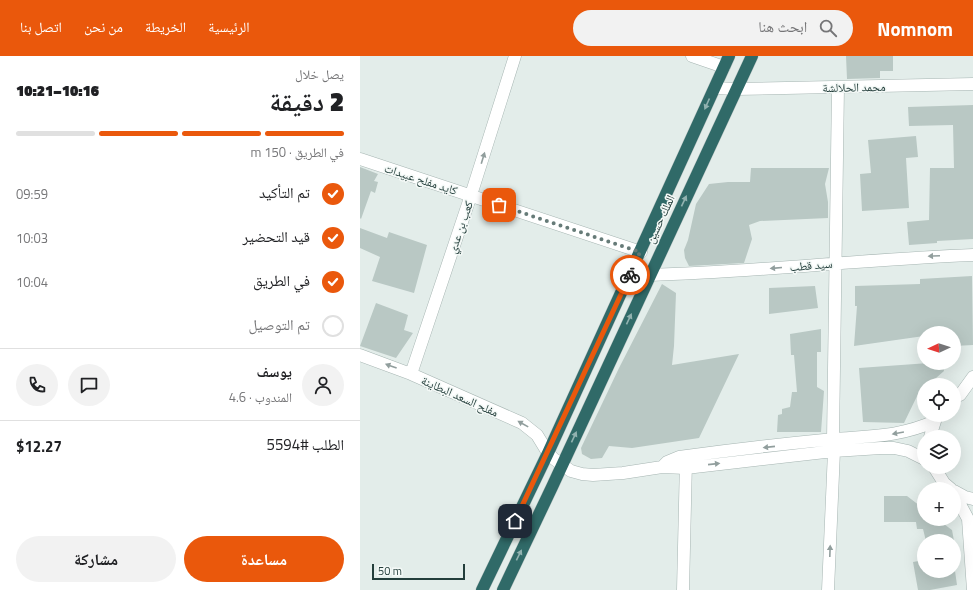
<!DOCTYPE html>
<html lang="ar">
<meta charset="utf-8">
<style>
:root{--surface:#fff;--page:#f2f2f2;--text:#202124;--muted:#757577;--line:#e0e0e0;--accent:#ea580c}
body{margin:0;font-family:"Titillium Web","Noto Naskh Arabic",sans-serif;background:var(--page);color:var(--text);direction:rtl;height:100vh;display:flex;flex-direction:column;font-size:15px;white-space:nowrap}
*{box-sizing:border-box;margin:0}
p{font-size:13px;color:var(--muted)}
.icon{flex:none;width:22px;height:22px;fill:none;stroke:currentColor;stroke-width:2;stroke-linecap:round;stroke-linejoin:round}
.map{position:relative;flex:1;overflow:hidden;direction:ltr}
.side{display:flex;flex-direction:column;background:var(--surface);width:360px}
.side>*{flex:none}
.needle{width:26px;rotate:266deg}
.buttons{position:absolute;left:557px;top:270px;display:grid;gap:8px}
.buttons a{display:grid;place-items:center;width:44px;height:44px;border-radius:50%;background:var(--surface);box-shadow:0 4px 16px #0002;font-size:20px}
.scale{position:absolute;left:12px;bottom:10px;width:93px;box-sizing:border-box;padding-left:4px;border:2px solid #233e3b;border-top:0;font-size:11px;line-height:14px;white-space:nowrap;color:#233e3b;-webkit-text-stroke:3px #f4f9f7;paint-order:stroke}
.pin{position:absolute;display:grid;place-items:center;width:34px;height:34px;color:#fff;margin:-17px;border-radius:8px;box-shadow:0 2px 6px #0006}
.courier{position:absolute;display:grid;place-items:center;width:40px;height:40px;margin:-20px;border:3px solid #ea580c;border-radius:50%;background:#fff;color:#222;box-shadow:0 1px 5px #0007}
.summary em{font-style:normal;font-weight:800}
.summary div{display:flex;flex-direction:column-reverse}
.summary{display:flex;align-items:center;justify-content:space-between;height:68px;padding:0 16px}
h1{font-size:26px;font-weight:800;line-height:30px}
.bar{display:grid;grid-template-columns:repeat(4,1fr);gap:6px 4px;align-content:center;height:48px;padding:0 16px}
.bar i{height:5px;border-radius:3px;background:var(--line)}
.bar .active{background:var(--accent)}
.bar p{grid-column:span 4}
.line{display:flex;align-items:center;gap:10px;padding:0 16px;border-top:1px solid var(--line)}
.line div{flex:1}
.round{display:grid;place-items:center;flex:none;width:42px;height:42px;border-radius:21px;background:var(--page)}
ol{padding:0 16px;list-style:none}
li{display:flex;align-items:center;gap:12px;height:44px}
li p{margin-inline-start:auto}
li .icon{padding:4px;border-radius:50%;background:var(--accent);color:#fff;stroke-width:4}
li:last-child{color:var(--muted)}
li i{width:22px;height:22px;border:2px solid var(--line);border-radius:50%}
.button{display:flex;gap:8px;margin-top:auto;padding:8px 16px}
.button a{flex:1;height:46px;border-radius:24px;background:var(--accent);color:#fff;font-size:16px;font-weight:800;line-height:46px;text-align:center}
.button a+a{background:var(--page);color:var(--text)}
header{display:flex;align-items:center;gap:24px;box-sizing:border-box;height:56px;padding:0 20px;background:var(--accent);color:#fff}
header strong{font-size:19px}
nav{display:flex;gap:22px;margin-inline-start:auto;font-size:14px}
.search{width:280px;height:36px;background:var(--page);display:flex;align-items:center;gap:10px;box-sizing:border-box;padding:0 14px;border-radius:22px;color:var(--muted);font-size:15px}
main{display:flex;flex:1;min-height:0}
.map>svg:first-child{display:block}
.building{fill:#b9c8c4}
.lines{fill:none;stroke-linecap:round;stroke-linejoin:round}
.street-casing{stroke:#a6b5b2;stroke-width:13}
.highway-casing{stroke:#c1c9c8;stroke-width:13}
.street{stroke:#fff;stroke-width:12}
.highway{stroke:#306a68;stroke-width:12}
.oneway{fill:#92b2b0}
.oneway2{fill:#919e9d}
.done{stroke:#667b78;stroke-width:4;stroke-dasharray:0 7.2}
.route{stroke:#ea580c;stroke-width:5}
.labels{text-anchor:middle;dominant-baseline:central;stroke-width:3;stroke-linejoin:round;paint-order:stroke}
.street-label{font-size:12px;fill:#233e3b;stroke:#f4f9f7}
</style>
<header>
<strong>Nomnom</strong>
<div class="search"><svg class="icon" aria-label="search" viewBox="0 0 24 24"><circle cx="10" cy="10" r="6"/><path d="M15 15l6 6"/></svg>ابحث هنا</div>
<nav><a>الرئيسية</a><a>الخريطة</a><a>من نحن</a><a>اتصل بنا</a></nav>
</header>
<main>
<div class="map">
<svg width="613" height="534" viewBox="0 0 613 534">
<rect width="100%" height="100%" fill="#e3edea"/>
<path class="building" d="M486,0H533V15H520V22L487,23Z
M613,49V183L577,185V187L549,189L547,166L569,164L570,112H594L593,69L549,70L548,51Z
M556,80L558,101L546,102L549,152L502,155L500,118L511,117L508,84Z
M0,111L18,118L14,125L18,126L15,137L11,135L1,163L0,162Z
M391,112H469L465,128L468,146V162L400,165L389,169L392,183L384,207L329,210L325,202L324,194L328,184L336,148L349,128L368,126H390Z
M0,172L27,182L29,176L67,189L54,237L12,225L20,201L0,192Z
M612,220L613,289L594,290V277H564V280L494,290L497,250H495V230L560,228V223Z
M302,228L316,237L314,290L312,309L379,298L339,382L272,392L249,390L242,402L231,403L222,398L221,392L259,312Z
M455,230L458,252L409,258V232Z
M16,247L48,259L44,274L53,277L36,302L0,290Z
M461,273V296H457V331L464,335L461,376H417L418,359L422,358V353L430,351L432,336H437L434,299H431L430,278Z
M569,307H583L584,315L568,329H564V332L559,336L544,367L503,366L499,312Z
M524,440H547L564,453V463H577L592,474L594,485H566L563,473H557L556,466H524Z
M564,504V515H595L597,529L570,534H558L553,506Z"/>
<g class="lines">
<g class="street-casing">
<path id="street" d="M332,0L364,11
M355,32L376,33L613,28
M0,103L281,196
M290,219C398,216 505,203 613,199
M0,299L51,318L162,367L177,379L188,397L194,403L211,415L222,418L233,419L263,417L302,411L326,412L474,395L521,392H534L548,395L564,403
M51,318L111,139L155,0
M600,339L613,321
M570,381L576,362
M473,383L478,31
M302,411L307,406L319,401C370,394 422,388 474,383C510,380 540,381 575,365
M574,411L584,427L591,433
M594,435L605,441L613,443
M594,437L608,463L613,534
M323,534L326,405
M468,534L474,395"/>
</g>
<g class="highway-casing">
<path id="highway" d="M122,534L188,397L369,0
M143,534L192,431L392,0"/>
</g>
<use href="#street" class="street"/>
<use href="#highway" class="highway"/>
</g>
<defs><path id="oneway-solid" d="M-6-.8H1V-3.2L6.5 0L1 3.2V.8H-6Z"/></defs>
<g class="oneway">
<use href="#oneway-solid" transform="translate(347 48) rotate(114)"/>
<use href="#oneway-solid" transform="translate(324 145) rotate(-65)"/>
<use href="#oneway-solid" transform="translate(269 263) rotate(-65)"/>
<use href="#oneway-solid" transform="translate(214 381) rotate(-65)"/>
<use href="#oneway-solid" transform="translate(159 499) rotate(-64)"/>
</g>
<g class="oneway2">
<use href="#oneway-solid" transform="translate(123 102) rotate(-73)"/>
<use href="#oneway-solid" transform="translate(574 200) rotate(178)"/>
<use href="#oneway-solid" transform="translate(416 212) rotate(175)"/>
<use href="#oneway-solid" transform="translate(31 310) rotate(-160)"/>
<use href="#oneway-solid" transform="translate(163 368) rotate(-151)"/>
<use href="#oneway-solid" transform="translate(538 377) rotate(170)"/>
<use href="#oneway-solid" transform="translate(409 391) rotate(174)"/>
<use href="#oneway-solid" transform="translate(354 408) rotate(-6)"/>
<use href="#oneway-solid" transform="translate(470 495) rotate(-88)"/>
</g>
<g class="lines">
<path class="done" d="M139,149L280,196L270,219"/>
<path class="route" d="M155,465L270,219"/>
</g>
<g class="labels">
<g class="street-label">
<text transform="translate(494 31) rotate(-1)">محمد الحلالشة</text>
<text transform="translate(61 123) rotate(18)">كايد مفلح عبيدات</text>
<text transform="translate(300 163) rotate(-65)">الملك حسين</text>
<text transform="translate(100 171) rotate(-71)">كعب بن عدي</text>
<text transform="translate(451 209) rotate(-5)">سيد قطب</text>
<text transform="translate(100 340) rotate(24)">مفلح السعد البطاينة</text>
</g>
</g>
</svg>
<div class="buttons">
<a><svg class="needle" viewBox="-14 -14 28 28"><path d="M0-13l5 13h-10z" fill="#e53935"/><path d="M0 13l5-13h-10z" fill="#757577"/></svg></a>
<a><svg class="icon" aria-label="locate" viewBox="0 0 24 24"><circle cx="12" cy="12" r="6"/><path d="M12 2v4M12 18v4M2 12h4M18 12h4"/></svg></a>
<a><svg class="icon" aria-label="layers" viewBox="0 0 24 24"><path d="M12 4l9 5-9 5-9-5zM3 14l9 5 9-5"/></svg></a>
<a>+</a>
<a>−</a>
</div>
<div class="scale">50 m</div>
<div class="pin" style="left:139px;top:149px;background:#ea580c"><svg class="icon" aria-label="bag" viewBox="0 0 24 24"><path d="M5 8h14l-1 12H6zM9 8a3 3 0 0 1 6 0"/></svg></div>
<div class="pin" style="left:155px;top:465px;background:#1f2937"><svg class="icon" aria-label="home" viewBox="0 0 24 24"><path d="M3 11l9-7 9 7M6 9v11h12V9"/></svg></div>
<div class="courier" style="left:270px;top:219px"><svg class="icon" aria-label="bike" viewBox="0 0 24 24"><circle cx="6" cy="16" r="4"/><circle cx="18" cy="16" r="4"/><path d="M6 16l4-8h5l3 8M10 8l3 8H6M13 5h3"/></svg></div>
</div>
<section class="side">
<div class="summary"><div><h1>2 دقيقة</h1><p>يصل خلال</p></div><em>10:16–10:21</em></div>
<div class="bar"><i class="active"></i><i class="active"></i><i class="active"></i><i></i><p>في الطريق · 150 m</p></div>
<ol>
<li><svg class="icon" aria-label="check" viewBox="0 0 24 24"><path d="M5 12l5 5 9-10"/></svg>تم التأكيد<p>09:59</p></li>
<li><svg class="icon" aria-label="check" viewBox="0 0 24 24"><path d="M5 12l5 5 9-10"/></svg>قيد التحضير<p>10:03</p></li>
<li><svg class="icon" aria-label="check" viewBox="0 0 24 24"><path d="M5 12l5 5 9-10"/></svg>في الطريق<p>10:04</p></li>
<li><i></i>تم التوصيل</li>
</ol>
<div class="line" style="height:72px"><a class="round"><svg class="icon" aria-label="person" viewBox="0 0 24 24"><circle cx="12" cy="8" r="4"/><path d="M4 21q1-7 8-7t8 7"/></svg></a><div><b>يوسف</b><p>المندوب · 4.6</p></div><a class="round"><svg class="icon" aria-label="chat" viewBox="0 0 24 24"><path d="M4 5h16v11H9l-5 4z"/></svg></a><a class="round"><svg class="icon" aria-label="phone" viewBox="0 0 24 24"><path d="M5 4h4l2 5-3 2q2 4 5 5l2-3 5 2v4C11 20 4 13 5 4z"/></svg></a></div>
<div class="line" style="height:52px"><div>الطلب #5594</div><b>$12.27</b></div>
<div class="button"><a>مساعدة</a><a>مشاركة</a></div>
</section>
</main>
